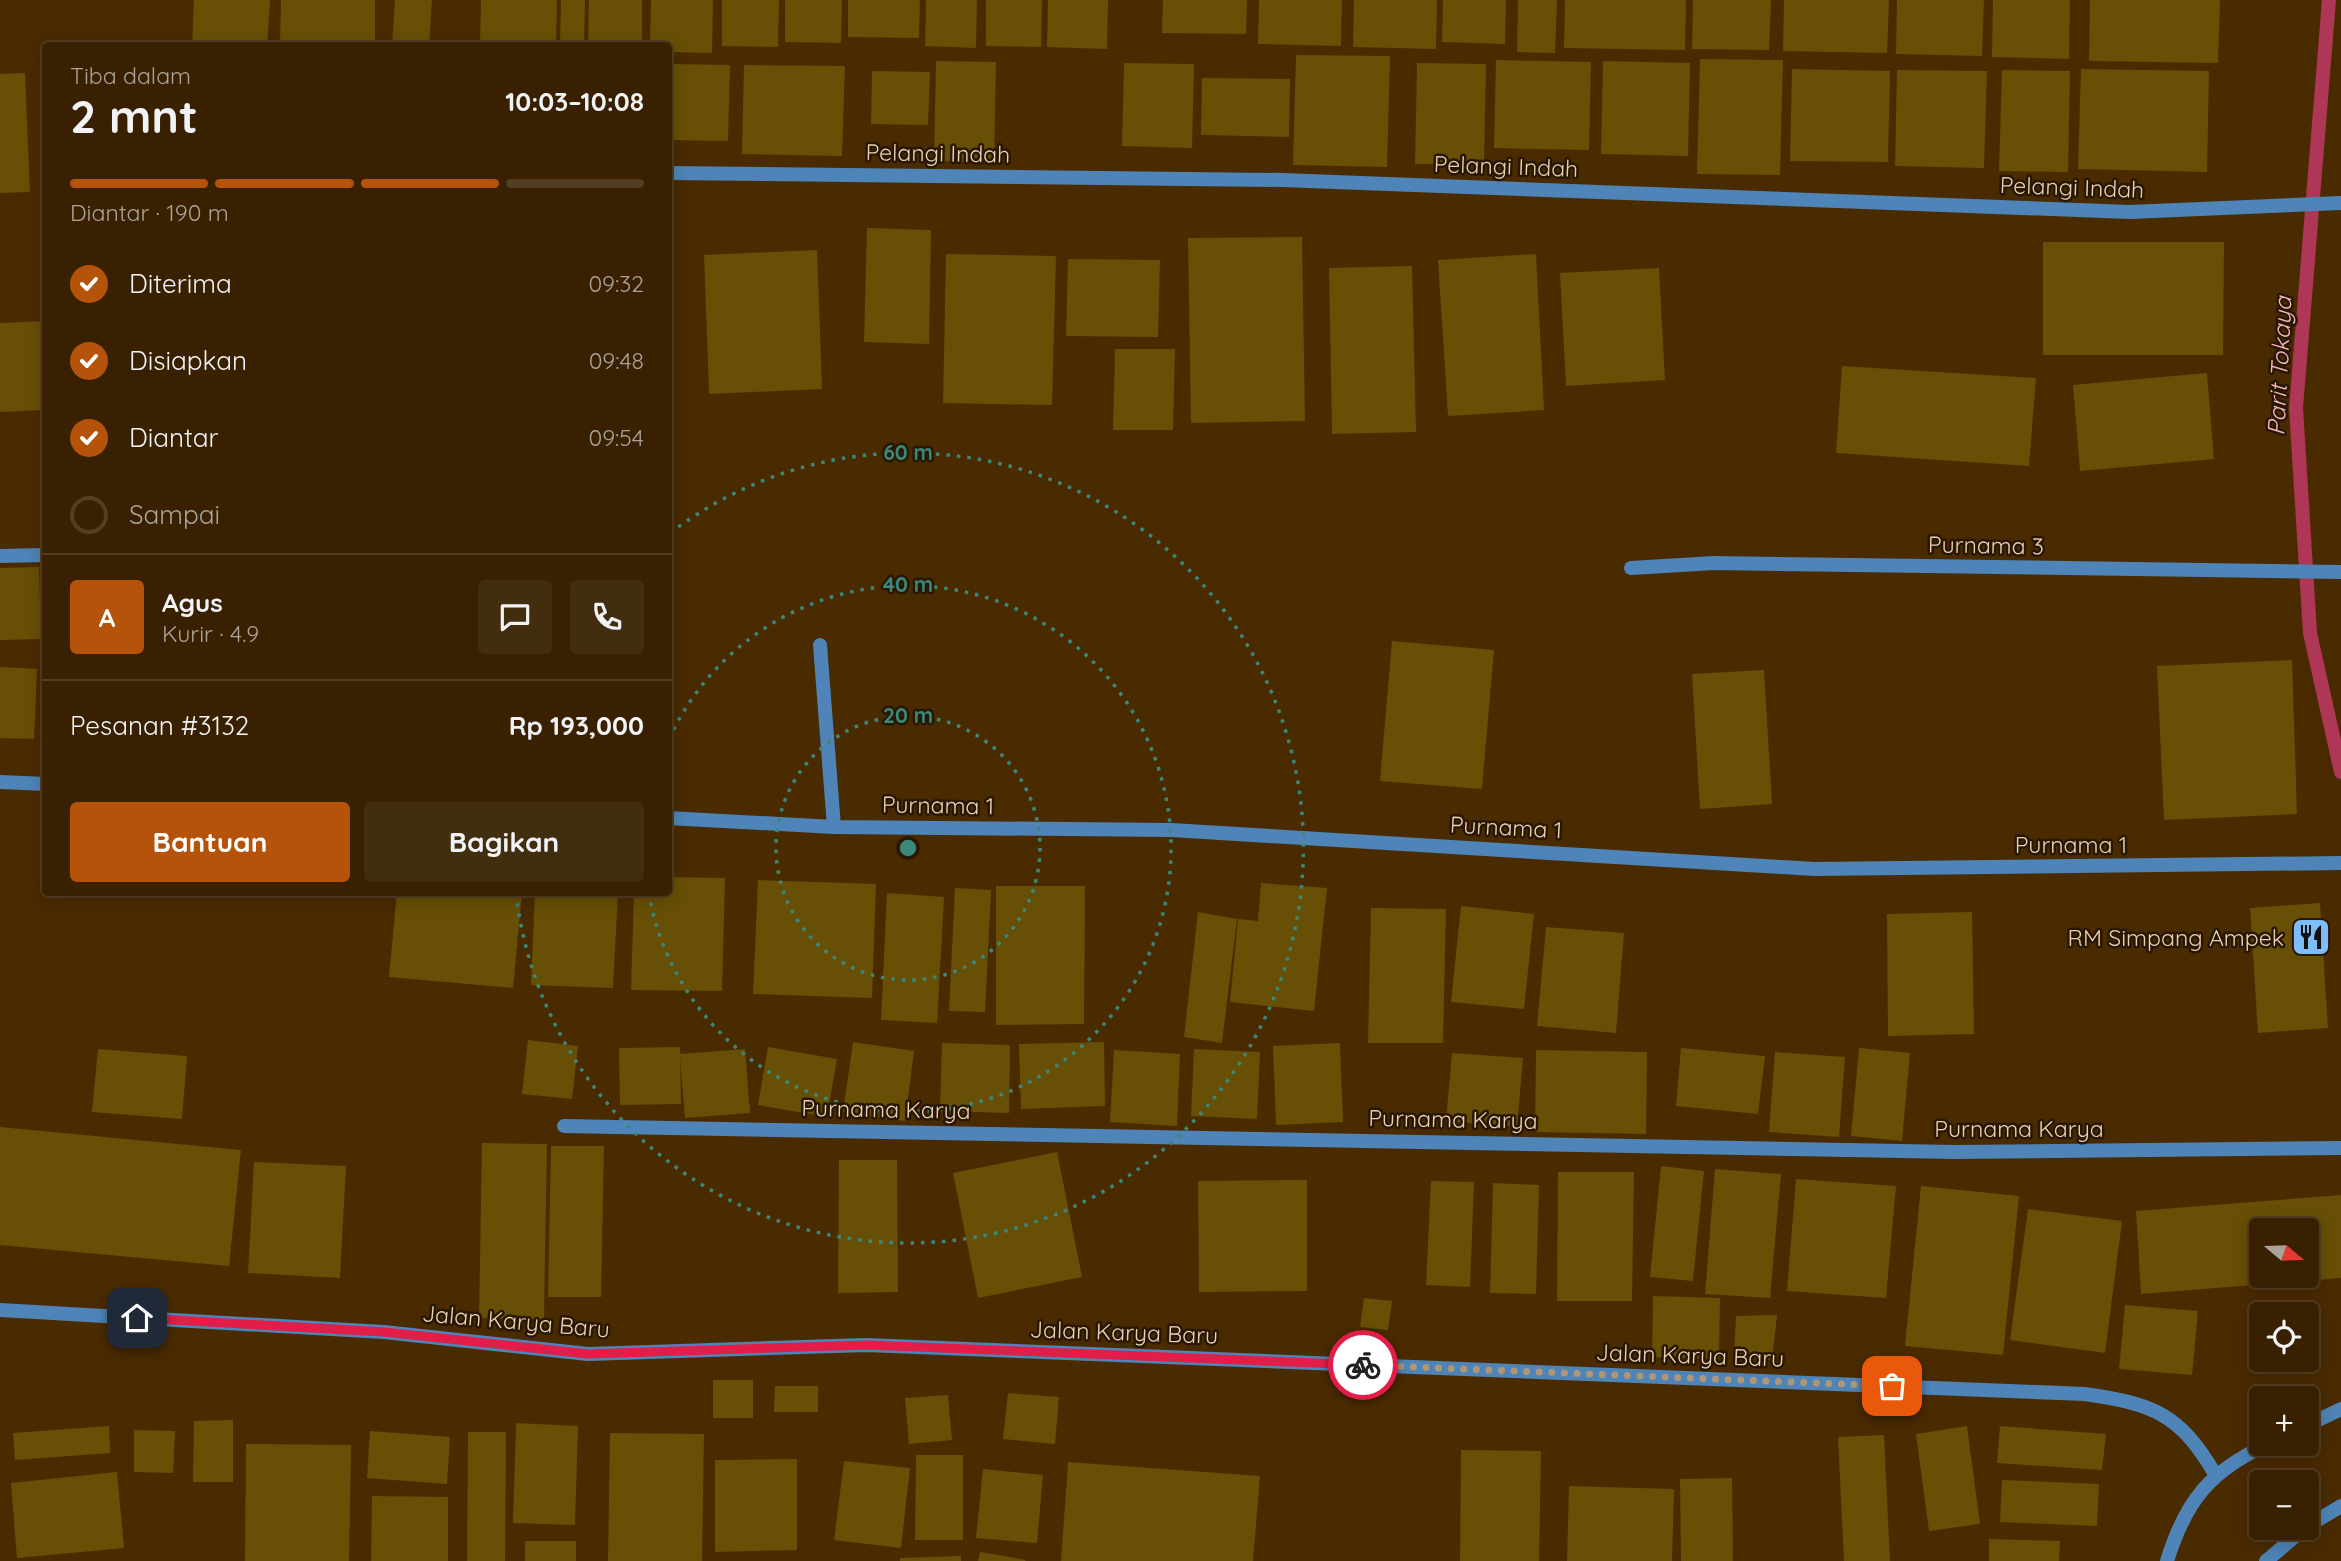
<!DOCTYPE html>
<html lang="id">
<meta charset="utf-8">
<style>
:root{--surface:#382000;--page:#432d0f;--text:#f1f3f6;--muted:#aba399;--line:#523e22;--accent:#b45309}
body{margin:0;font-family:Quicksand,sans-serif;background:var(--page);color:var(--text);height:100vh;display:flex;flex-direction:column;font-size:26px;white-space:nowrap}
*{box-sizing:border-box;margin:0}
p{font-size:23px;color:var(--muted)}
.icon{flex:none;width:38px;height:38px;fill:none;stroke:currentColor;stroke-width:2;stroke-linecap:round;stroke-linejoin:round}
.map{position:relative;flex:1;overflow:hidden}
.drawer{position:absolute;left:42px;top:42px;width:630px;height:854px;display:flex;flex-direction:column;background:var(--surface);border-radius:7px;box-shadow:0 4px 18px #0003,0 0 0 2px var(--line)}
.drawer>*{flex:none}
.needle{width:46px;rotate:109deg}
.buttons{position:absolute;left:2249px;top:1218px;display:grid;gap:14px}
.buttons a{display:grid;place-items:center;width:70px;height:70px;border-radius:7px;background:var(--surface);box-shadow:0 4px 18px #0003,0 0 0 2px var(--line);font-size:35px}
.pin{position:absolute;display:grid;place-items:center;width:60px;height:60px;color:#fff;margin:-30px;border-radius:14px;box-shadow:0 4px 10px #0006}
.courier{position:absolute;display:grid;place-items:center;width:70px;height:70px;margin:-35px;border:5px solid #e11d48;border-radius:50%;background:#fff;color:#222;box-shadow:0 2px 9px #0007}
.summary em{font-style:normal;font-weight:700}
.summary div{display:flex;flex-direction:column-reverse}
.summary{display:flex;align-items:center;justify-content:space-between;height:119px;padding:0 28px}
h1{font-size:46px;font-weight:700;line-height:52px}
.bar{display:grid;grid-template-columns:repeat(4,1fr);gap:10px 7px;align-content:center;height:84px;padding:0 28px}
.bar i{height:9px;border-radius:5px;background:var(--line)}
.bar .current{background:var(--accent)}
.bar p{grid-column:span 4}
.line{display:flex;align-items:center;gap:18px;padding:0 28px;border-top:2px solid var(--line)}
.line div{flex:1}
.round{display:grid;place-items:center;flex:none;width:74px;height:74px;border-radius:7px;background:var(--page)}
ol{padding:0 28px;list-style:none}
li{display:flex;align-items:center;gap:21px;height:77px}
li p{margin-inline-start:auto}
li .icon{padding:7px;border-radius:50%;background:var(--accent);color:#fff;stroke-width:4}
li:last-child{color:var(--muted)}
li i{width:38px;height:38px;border:4px solid var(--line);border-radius:50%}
.primary-button{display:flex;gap:14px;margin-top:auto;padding:14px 28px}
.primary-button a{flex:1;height:80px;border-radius:7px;background:var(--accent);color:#fff;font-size:28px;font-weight:700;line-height:80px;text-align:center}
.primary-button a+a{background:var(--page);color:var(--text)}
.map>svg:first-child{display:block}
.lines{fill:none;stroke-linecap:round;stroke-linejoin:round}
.stream{stroke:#ae3656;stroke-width:14}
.building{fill:#674f05;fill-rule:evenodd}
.minor{stroke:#4e84b7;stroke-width:14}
.tertiary{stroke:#4e84b7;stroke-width:14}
.done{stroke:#b19676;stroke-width:7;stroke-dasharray:0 12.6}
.route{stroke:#e11d48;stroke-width:9}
.ring{fill:none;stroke:#3a887c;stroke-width:3.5;stroke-dasharray:3.5 7}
.labels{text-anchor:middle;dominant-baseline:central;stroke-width:5;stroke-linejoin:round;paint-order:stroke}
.street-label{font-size:23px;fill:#e8cfb6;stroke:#281702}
.poi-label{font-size:23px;fill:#e8cfb6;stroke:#281702;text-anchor:end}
.water-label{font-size:24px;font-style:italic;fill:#f6b7c0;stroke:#281702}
.centre{fill:#3a887c;stroke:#281702;stroke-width:3.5}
.ring-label{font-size:21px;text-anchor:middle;font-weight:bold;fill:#3a887c;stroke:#281702;stroke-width:5;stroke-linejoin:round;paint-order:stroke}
</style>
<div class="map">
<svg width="2341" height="1561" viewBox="0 0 2341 1561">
<rect width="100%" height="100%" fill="#4a2b00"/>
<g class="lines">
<path class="stream" d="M2329,0L2296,408L2310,633L2341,772"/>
</g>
<path class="building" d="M194,0H270L267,46H192Z
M281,0H375V46H280Z
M395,0H432L429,46H392Z
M481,0H557L556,46H480Z
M561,0H585L584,46H560Z
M589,0H642V46H588Z
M651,0H713L712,53L668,52V46H650Z
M722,0H779L778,47L722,46Z
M785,0H842L841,43L785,42Z
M848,0H920L919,38L848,37Z
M926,0H977L976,48L925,46Z
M986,0H1042L1041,47L986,46Z
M1048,0H1108L1107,49L1047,47Z
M1163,0H1247L1246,34L1162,33Z
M1259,0H1342L1341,46L1258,44Z
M1354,0H1437L1436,49L1353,47Z
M1443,0H1506L1505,44L1442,42Z
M1518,0H1557L1555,53L1517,52Z
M1565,0H1686L1685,50L1564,48Z
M1693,0H1771L1769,50L1692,49Z
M1784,0H1889L1887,53L1783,51Z
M1897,0H1984L1982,56L1896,54Z
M1993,0H2070L2069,59L1992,57Z
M2090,0H2220L2218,63L2089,61Z
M1296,55L1390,56L1387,167L1293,165Z
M1700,59L1783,60L1780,175L1697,174Z
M1496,60L1591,62L1589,150L1494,148Z
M936,61L996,62L994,162L934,161Z
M1603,61L1690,63L1688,156L1601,154Z
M1124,63L1194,64L1192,148L1122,146Z
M1417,63L1486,64L1484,164H1415Z
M668,64L730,65L728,141L668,140Z
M744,65L845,66L842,156L742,154Z
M1792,69L1890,71L1888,162L1790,161Z
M2081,69L2209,71L2207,172L2078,169Z
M1897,70L1987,71L1984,168L1895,166Z
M2002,70L2070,71L2068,172L1999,171Z
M872,71L930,72L928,125L871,124Z
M25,73L30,192L0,193V74Z
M1202,78L1290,79L1289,137L1201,135Z
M867,228L931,230L929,344L864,342Z
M1302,237L1305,421L1191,423L1188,238Z
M2043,242H2224L2223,355H2043Z
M817,250L822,389L709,394L704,255Z
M946,254L1056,256L1052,405L943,403Z
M1536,254L1544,410L1448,416L1438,260Z
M1068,259L1160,260L1158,337L1066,336Z
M1412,266L1416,432L1332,434L1329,268Z
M1659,268L1665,380L1566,386L1560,273Z
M46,321V410L0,412V323Z
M1115,349H1175L1173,430H1113Z
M1842,366L2036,378L2029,466L1836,453Z
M2207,373L2214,459L2080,471L2073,385Z
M39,567L41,639L0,640V568Z
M1392,641L1494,650L1482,789L1380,781Z
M2292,660L2297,814L2164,820L2157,666Z
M0,667L37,669L34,739L0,738Z
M1764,670L1772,804L1700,809L1692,674Z
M668,877L725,878L722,991L631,990L634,892H668Z
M758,880L876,884L872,998L753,994Z
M1261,883L1327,888L1314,1011L1230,1002L1238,919L1258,921Z
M996,886H1085L1084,1024L996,1025Z
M955,888L991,890L985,1012L949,1011Z
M397,892H522L513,988L389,977Z
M535,892H618L613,988L531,985Z
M887,893L944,897L937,1023L881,1020Z
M2320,903L2328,1028L2258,1033L2250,908Z
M1461,906L1534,914L1524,1009L1451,1002Z
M1371,908L1446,909L1443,1043H1368Z
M1198,912L1237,919L1222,1043L1184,1037Z
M1972,912L1974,1034L1888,1036L1887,914Z
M1546,927L1624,933L1616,1033L1537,1026Z
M528,1040L578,1046L572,1099L522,1094Z
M853,1042L914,1051L905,1121L843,1112Z
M1104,1042L1105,1106L1021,1109L1019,1044Z
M942,1043L1010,1045L1009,1113L940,1111Z
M1340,1043L1343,1122L1276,1125L1273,1046Z
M680,1047V1054L745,1049L750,1113L685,1118L680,1057L681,1104L620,1105L619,1048Z
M768,1047L837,1059L827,1117L758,1105Z
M1681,1048L1765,1056L1758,1114L1676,1106Z
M1859,1048L1910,1053L1902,1141L1851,1136Z
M98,1049L187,1056L182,1119L92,1112Z
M1194,1049L1260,1052L1257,1119L1191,1116Z
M1114,1050L1180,1054L1177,1126L1110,1122Z
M1536,1050L1647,1052L1646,1134L1535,1132Z
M1775,1052L1845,1057L1839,1137L1769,1132Z
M1452,1053L1523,1058L1517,1127L1446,1121Z
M0,1127L241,1150L229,1266L0,1245Z
M482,1143L547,1144L544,1319L479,1318Z
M551,1146H604L601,1297H548Z
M1057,1152L1082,1277L978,1298L953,1173Z
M839,1160H897L898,1292L838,1293Z
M254,1162L346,1166L340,1278L248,1273Z
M1661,1166L1704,1171L1693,1281L1650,1277Z
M1715,1169L1781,1174L1770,1298L1705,1294Z
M1558,1172H1634L1632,1301H1557Z
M1796,1179L1896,1186L1886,1298L1787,1291Z
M1307,1180V1291L1199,1292L1198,1181Z
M1431,1181L1474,1182L1470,1287L1426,1285Z
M1493,1183L1539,1185L1536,1294L1490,1293Z
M1921,1186L2019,1196L2003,1355L1905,1346Z
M2341,1195V1278L2141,1294L2136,1211ZM2261,1230H2306V1276H2261Z
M2028,1209L2122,1221L2105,1353L2010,1340Z
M1653,1296L1720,1298L1719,1359L1652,1357Z
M1364,1298L1392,1301L1388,1330L1360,1327Z
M2125,1305L2198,1311L2192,1375L2119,1369Z
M1777,1315L1772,1360L1734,1355L1736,1316Z
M713,1380H753V1418H713Z
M775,1386H818V1412H774Z
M1008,1393L1059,1397L1055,1444L1003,1439Z
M948,1395L952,1440L909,1444L905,1398Z
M233,1420V1482H193L194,1421Z
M516,1423L578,1426L575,1525L513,1523Z
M109,1426L110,1453L15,1460L13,1433Z
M1967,1426L1980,1524L1929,1531L1916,1434Z
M2000,1426L2106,1434L2102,1470L1997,1463Z
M134,1430L175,1431L173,1473L134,1472Z
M370,1431L450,1437L447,1484L367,1478Z
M468,1432H506L505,1561H467Z
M610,1433L704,1434L702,1561H608Z
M1884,1435L1890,1561H1844L1838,1437Z
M246,1444L351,1445L349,1561H245Z
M1461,1450L1541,1451L1539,1561H1460Z
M916,1455H963V1540H915Z
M797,1459V1550L715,1552V1460Z
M844,1461L910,1468L901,1548L834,1540Z
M1068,1462L1260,1476L1253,1561H1061Z
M983,1469L1043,1475L1037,1543L976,1538Z
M117,1472L124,1548L17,1558L11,1483Z
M1732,1478L1733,1561H1681L1680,1479Z
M2002,1480L2099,1484L2097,1526L2000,1522Z
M1569,1486L1674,1489L1672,1561H1567Z
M372,1496L448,1497V1561H371Z
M1989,1539L2060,1541L2059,1561H1989Z
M525,1541H576V1561H525Z
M980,1552L1026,1560L1025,1561H978Z
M961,1556V1561H900V1558Z"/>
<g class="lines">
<path class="minor" d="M668,173L1282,180L2130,212L2341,203
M0,556L46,555
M1631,568L1714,563L2341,572
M820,645L834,827
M0,782L46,784
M668,818L834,827L1171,830L1814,869L2341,863
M564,1126L1955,1152L2341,1148
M0,1310L384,1332L588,1354L866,1345L2085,1394C2153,1404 2179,1413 2215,1474"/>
<path class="tertiary" d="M2306,1426L2341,1409
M2306,1527L2341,1506
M2167,1561C2186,1500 2210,1471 2268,1444
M2266,1561L2305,1528"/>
</g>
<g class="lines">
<path class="done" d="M1363,1365L1892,1386"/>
<path class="route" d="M137,1318L384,1332L588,1354L866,1345L1363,1365"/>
</g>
<g class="ring">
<circle cx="908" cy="848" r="132"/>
<path d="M669 739A263 263 0 1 1 649 894"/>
<path d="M670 533A395 395 0 1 1 516 893"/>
</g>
<defs>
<g id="restaurant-square" transform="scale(2.0125)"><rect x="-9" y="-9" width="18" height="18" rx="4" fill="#7fbdfa" stroke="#281702"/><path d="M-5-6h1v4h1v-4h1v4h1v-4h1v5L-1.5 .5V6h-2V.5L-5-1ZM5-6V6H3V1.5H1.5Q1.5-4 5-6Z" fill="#111"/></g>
</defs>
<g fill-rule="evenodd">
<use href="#restaurant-square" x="2311" y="937"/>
</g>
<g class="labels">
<g class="street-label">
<text transform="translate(938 153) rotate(1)">Pelangi Indah</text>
<text transform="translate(1506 166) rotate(2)">Pelangi Indah</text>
<text transform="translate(2072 187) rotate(2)">Pelangi Indah</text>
<text transform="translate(1986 545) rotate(1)">Purnama 3</text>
<text transform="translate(938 805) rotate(1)">Purnama 1</text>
<text transform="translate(1506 827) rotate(3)">Purnama 1</text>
<text x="2071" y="844">Purnama 1</text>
<text transform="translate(886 1109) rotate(1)">Purnama Karya</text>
<text transform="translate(1453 1119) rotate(1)">Purnama Karya</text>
<text x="2019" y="1128">Purnama Karya</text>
<text transform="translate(516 1321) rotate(5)">Jalan Karya Baru</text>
<text transform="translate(1124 1332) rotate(2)">Jalan Karya Baru</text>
<text transform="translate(1690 1355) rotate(2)">Jalan Karya Baru</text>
</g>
<g class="poi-label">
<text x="2284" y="937">RM Simpang Ampek</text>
</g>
<g class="water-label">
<text transform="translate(2279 366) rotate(-87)">Parit Tokaya</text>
</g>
</g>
<circle cx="908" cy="848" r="10" class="centre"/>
<g class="ring-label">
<text x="908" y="460">60 m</text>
<text x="908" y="592">40 m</text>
<text x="908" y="723">20 m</text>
</g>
</svg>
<div class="buttons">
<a><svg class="needle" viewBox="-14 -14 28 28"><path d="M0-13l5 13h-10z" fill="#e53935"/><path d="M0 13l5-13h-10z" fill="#aba399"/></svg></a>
<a><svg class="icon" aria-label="locate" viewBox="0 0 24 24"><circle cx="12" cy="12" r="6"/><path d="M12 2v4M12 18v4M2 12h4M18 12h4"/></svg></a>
<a>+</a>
<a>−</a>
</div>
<div class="pin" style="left:1892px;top:1386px;background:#ea580c"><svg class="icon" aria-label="bag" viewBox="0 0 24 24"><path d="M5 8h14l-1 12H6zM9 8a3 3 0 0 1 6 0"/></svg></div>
<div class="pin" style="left:137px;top:1318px;background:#1f2937"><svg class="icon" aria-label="home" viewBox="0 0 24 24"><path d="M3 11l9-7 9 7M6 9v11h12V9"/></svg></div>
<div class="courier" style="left:1363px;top:1365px"><svg class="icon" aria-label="bike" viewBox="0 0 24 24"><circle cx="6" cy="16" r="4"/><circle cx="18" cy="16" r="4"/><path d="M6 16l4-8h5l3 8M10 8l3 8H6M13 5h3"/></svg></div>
<section class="drawer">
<div class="summary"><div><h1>2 mnt</h1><p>Tiba dalam</p></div><em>10:03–10:08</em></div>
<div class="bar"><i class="current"></i><i class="current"></i><i class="current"></i><i></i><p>Diantar · 190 m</p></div>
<ol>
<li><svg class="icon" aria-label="check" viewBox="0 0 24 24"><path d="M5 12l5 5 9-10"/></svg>Diterima<p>09:32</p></li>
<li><svg class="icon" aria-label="check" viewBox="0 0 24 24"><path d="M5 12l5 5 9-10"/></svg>Disiapkan<p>09:48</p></li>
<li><svg class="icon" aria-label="check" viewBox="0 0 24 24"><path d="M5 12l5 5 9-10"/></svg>Diantar<p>09:54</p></li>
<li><i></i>Sampai</li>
</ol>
<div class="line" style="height:126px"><b class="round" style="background:var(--accent);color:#fff">A</b><div><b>Agus</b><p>Kurir · 4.9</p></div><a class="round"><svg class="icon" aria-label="chat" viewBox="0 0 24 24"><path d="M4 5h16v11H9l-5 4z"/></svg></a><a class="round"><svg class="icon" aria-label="phone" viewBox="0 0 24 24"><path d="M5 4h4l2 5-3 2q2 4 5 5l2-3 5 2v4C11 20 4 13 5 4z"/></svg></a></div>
<div class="line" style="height:91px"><div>Pesanan #3132</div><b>Rp 193,000</b></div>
<div class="primary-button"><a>Bantuan</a><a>Bagikan</a></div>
</section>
</div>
